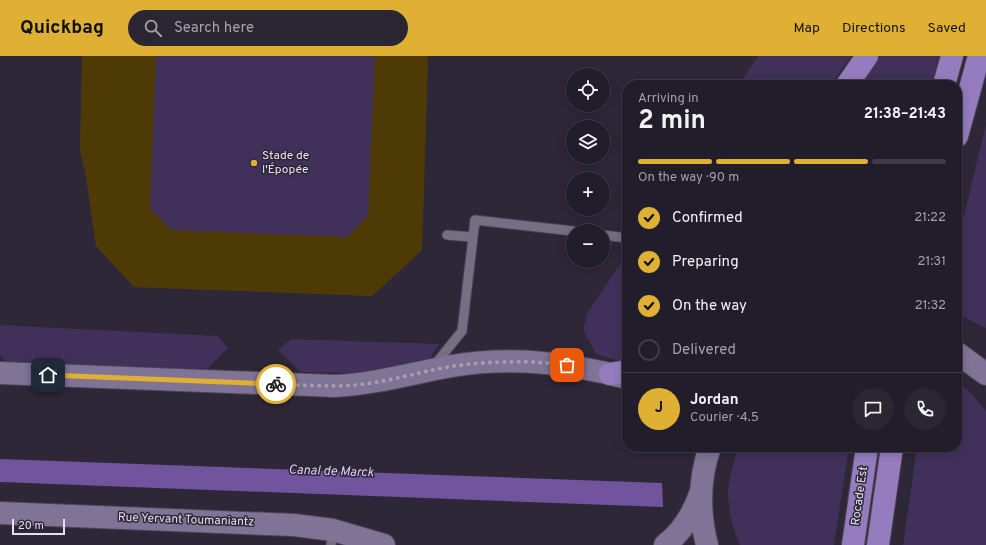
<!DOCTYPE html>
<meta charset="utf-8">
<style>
:root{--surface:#221d2a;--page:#2a2632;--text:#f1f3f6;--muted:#a2a2a8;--line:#3f3b47;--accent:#e0b034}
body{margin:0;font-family:Overpass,sans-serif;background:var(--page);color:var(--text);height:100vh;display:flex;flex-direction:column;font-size:15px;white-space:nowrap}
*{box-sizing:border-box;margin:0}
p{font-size:13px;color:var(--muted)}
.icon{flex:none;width:22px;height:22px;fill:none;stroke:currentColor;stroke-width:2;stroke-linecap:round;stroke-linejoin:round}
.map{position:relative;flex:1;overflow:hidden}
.side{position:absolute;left:622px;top:24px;width:340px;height:372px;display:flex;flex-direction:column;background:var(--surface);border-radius:16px;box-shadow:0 2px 10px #0003,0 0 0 1px var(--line)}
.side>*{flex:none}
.fabs{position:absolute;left:566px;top:12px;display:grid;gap:8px}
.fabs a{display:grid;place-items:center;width:44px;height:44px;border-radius:50%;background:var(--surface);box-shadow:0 2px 10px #0003,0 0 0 1px var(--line);font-size:20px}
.scale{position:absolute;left:12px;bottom:10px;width:53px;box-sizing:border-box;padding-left:4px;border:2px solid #e4e0ec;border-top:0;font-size:11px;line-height:14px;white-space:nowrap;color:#e4e0ec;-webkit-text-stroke:3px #2d2738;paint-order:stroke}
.pin{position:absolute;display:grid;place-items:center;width:34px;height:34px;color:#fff;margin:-17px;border-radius:8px;box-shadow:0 2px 6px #0006}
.courier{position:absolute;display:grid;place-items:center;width:40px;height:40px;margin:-20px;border:3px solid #e0b034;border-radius:50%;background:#fff;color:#222;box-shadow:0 1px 5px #0007}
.summary em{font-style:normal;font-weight:700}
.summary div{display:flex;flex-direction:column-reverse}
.summary{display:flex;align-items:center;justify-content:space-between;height:68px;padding:0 16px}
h1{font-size:26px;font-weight:700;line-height:30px}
.bar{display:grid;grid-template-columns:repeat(4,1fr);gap:6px 4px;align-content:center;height:48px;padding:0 16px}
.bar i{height:5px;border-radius:3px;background:var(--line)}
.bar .current{background:var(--accent)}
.bar p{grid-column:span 4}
.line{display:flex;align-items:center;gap:10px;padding:0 16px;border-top:1px solid var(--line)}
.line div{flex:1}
.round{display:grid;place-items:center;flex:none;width:42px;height:42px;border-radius:21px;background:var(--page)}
ol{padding:0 16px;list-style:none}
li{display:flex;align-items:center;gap:12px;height:44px}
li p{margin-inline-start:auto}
li .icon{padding:4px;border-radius:50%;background:var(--accent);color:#111;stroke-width:4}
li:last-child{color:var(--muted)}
li i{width:22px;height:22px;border:2px solid var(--line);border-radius:50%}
header{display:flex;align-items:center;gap:24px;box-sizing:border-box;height:56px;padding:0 20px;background:var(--accent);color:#111}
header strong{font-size:19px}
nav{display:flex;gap:22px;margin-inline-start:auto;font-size:14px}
.search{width:280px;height:36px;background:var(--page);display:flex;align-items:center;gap:10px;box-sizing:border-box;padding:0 14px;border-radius:22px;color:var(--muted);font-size:15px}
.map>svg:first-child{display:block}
.green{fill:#41305a}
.water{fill:#71549d}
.building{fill:#4d3a05}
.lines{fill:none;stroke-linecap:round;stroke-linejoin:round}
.lane-casing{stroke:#4b4554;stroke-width:11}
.secondary-casing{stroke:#4b4554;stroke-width:24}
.highway-casing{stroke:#4b4554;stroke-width:24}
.lane{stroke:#766f84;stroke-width:9}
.secondary{stroke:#7f7396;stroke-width:22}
.highway{stroke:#957cbf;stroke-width:22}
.done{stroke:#a49fad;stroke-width:4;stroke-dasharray:0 7.2}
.route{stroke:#e0b034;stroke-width:5}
.poi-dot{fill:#e0b034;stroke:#2d2738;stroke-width:1.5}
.labels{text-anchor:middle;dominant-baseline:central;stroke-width:3;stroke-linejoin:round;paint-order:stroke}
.poi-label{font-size:12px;fill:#e4e0ec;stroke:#2d2738;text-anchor:start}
.street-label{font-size:12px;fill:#e4e0ec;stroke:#2d2738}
.water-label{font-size:13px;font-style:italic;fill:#dccef8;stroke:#2d2738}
</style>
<header>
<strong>Quickbag</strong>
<div class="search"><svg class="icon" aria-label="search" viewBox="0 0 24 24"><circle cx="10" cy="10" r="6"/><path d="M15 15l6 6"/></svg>Search here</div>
<nav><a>Map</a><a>Directions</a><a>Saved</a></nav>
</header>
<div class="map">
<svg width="986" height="489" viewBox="0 0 986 489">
<rect width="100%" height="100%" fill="#2d2738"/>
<path class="green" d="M82,0H428L422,194L372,240L134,231L96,190L86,121L80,94Z
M758,0H851L831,29H739Z
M877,0H939L932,29H857Z
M986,68V272L957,258V198L964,160Z
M627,198V303L615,304L596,298L583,273L588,256Z
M0,269L218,280L228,292L207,313L7,306L0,299Z
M291,283L439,288L430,302L358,317L301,316L278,294Z
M957,328L968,334L986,355V489H903L917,391H957Z
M738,391H849L834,489H740C732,473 728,451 728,434C729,423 735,402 738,391Z"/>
<path class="water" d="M0,403L662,427L663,451L0,426Z"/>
<path class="building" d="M82,0H156L150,152L171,174L347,181L368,160L375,0H428L422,194L372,240L134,231L96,190L86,121L80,94Z"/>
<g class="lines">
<g class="lane-casing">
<path id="lane" d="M447,179L472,181
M603,179L627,182
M433,311L462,275L475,164L573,175
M331,489L333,474"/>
</g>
<g class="secondary-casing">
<path id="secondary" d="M957,297L986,318
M0,317L335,330C375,328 413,317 452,310C512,300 569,307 627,322
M0,457L294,469L333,474L384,489
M665,489C682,476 693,458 700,438
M707,489C699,457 699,422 710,391"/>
</g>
<g class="highway-casing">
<path id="highway" d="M847,29L867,0
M944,29L952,0
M957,80L979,0
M610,318L627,315
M853,489L867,391
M878,489L892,391"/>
</g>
<use href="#lane" class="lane"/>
<use href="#secondary" class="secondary"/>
<use href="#highway" class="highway"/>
</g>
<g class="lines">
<path class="done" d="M276,328C303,329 329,331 356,329C389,326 421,315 454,310C492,305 529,304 567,309"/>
<path class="route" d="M48,319L276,328"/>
</g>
<circle class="poi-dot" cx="254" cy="107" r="4"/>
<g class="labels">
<g class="poi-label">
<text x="262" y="100">Stade de<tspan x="262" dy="14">l'Épopée</tspan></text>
</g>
<g class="street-label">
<text transform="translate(860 440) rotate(-82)">Rocade Est</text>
<text transform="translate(186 464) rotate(2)">Rue Yervant Toumaniantz</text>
</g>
<g class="water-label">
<text transform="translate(331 416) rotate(2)">Canal de Marck</text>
</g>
</g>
</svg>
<div class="fabs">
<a><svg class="icon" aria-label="locate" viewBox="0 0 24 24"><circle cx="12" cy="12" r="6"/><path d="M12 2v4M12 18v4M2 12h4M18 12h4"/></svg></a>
<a><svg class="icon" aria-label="layers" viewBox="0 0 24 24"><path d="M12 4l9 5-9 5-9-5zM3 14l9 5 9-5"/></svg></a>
<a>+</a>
<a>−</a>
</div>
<div class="scale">20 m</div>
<div class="pin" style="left:567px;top:309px;background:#ea580c"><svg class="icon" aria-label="bag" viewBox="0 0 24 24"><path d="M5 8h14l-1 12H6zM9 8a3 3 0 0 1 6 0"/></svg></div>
<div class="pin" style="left:48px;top:319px;background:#1f2937"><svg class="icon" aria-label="home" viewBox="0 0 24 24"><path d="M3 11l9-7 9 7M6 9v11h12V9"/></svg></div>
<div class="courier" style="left:276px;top:328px"><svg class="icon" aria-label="bike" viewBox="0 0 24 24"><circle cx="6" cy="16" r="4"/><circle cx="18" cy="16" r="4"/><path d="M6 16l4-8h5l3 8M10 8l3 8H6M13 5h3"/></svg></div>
<section class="side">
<div class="summary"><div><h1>2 min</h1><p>Arriving in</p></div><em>21:38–21:43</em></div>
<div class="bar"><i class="current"></i><i class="current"></i><i class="current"></i><i></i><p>On the way · 90 m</p></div>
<ol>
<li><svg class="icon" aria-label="check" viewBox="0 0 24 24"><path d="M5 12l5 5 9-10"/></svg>Confirmed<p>21:22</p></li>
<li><svg class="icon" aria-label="check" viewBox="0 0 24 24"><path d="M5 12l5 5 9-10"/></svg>Preparing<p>21:31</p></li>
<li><svg class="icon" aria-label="check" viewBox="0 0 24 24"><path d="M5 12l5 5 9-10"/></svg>On the way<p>21:32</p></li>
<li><i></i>Delivered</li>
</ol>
<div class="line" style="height:72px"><b class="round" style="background:var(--accent);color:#111">J</b><div><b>Jordan</b><p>Courier · 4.5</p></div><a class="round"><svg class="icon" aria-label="chat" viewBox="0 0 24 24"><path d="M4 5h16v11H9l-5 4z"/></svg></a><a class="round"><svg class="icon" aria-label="phone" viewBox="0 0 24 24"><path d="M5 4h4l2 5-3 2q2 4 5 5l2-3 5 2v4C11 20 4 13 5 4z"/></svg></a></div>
</section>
</div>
